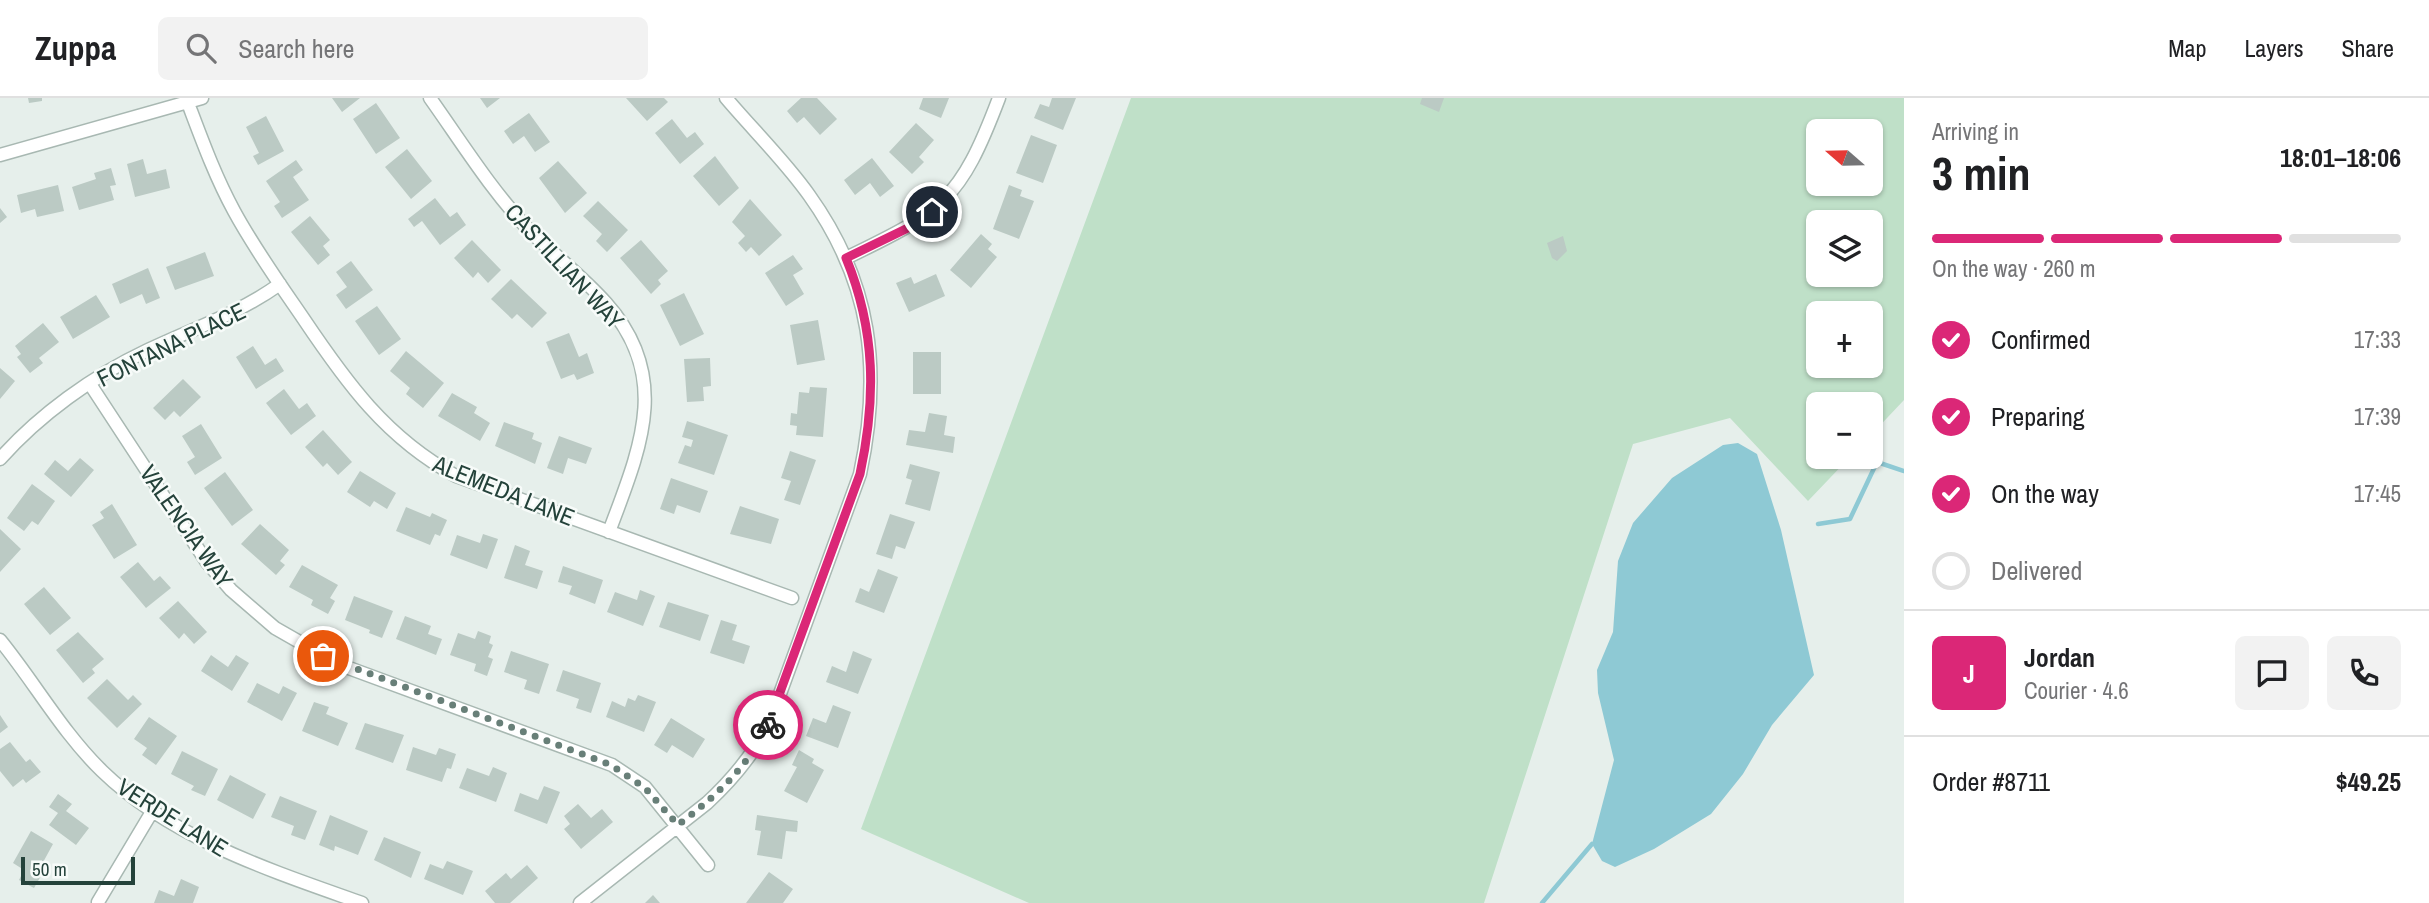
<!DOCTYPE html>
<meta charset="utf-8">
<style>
:root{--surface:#fff;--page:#f2f2f2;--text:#202124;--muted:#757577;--line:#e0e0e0;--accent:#db2777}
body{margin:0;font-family:"Archivo Narrow",sans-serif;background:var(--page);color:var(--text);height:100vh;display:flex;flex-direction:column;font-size:26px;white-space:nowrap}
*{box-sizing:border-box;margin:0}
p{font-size:23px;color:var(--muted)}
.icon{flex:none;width:38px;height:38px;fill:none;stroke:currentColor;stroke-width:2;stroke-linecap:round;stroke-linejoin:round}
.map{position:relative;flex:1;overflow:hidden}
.details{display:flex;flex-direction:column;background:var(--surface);width:525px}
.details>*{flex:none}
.needle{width:46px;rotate:290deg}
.tools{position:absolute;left:1806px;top:21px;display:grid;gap:14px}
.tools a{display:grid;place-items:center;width:77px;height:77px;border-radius:10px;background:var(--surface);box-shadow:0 2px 5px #0004;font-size:35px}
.scale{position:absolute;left:21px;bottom:18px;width:114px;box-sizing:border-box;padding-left:7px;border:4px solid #24423a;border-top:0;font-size:19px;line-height:24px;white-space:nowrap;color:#24423a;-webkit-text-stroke:5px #f7fbf9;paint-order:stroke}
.pin{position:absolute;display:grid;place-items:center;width:60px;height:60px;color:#fff;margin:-30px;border:4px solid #fff;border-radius:50%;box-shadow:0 2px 7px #0007}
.courier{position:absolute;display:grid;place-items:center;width:70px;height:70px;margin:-35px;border:5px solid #db2777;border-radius:50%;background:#fff;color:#222;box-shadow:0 2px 9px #0007}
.overview em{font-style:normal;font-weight:700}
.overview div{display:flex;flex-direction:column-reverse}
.overview{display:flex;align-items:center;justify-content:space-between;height:119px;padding:0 28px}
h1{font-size:46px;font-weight:700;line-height:52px}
.bar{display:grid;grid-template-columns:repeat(4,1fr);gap:10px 7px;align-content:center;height:84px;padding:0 28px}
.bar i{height:9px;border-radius:5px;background:var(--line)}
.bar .selected{background:var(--accent)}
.bar p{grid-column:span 4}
.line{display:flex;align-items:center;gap:18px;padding:0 28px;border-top:2px solid var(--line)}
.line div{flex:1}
.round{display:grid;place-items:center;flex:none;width:74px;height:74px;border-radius:10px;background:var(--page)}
ol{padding:0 28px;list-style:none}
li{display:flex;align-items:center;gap:21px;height:77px}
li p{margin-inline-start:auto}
li .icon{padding:7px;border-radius:50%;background:var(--accent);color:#fff;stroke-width:4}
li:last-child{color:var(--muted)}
li i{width:38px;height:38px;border:4px solid var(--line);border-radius:50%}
header{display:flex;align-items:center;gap:42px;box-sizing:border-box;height:98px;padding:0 35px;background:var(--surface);border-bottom:2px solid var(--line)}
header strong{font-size:33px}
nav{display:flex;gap:38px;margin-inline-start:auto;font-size:24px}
.search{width:490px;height:63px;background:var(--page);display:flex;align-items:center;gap:18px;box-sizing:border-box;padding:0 24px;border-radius:10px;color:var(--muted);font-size:26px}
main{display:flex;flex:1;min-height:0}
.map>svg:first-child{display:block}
.green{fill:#bfe0c8;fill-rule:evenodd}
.water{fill:#8ec9d4}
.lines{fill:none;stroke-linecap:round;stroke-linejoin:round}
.stream{stroke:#8ec9d4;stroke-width:4.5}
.building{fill:#bbcac4}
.street-casing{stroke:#a8b8b2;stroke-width:15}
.street{stroke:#fff;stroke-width:12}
.done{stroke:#687f78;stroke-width:7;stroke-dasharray:0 12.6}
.route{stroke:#db2777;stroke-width:9}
.labels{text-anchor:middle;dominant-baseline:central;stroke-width:5;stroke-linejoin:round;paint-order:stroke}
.street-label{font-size:24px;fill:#24423a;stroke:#f7fbf9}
</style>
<header>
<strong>Zuppa</strong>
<div class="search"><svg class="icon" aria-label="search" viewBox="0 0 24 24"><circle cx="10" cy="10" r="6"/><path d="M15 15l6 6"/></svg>Search here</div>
<nav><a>Map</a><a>Layers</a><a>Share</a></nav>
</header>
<main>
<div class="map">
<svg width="1904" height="805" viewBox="0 0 1904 805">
<rect width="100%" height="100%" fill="#e6efeb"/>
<path class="green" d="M1131,0H1904V302L1871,337V306H1818V359H1850L1808,403L1730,320L1633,346L1484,805H1029L861,731ZM1818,33H1871V86H1818ZM1818,124H1871V177H1818ZM1818,215H1871V268H1818Z"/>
<path class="water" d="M1738,345L1757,356L1781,432L1814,577L1772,627L1743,676L1711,716L1654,751L1615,769L1602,763L1592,746L1614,662L1598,595L1597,572L1613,534L1618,463L1633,425L1672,380L1723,347Z"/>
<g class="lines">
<path class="stream" d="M1818,426L1850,421L1877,364L1904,373
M1542,805L1592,746"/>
</g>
<path class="building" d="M28,0H42V3L29,5Z
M332,0H360L342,14Z
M480,0H500L487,10Z
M626,0H664L668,4L647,23Z
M801,0H817L837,21L820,37L804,19L797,25L787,13Z
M923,0H949L941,20L919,11Z
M1052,0H1076L1063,32L1034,20L1040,6L1049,9Z
M1422,0H1444L1439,14L1420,6Z
M376,5L400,40L376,56L353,21Z
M529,15L550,44L535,54L524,38L513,46L504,33Z
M266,18L284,53L258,67L253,58L259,55L246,29Z
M672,21L687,40L695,34L704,46L680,66L655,35Z
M916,25L934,42L919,59L924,64L912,76L889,54Z
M1031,37L1057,47L1043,85L1016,75Z
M407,51L432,83L411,101L385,69Z
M715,58L739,90L719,108L693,78Z
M872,60L894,88L880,99L870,85L855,97L844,82Z
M143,61L147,76L166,71L170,90L135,99L127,66Z
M296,62L303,72L293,79L309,102L282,120L274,108L280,104L266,83Z
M558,63L587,95L565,115L539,80Z
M111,70L116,87L110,88L114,102L79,112L72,89L96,81L94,75Z
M58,87L64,113L37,119L35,111L21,115L17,97Z
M1009,87L1022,92L1020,98L1034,103L1019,141L993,131Z
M435,100L450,119L457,114L466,127L440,147L422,123L414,129L408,121Z
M750,101L782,137L759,158L751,149L746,154L738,145L745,138L732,124Z
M598,103L628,132L607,154L596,143L602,136L583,118Z
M0,110L7,119L0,125Z
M310,118L330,142L323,148L330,157L318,167L291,134Z
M981,136L992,146L988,151L997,159L971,190L950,172Z
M1563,138L1567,153L1557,163L1552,160L1547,145Z
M472,142L501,172L488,185L478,174L473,180L454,160Z
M641,142L668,173L658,182L661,186L651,196L620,160Z
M205,154L214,178L175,192L166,169Z
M793,157L803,171L793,177L804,196L786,208L765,175Z
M351,163L373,192L346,211L336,197L347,189L336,174Z
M148,170L160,200L146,206L142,196L120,206L112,186Z
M936,176L945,198L909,214L896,185L911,179L914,186Z
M511,181L547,215L532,230L517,216L512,221L491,201Z
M684,195L704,236L680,248L660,207Z
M96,197L110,219L73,241L60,219Z
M377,208L401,241L379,257L355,223Z
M818,222L825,262L797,267L790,227Z
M43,225L59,244L39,260L43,265L30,275L17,259L21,256L15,248Z
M569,235L579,259L587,255L594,275L577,282L574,276L561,281L546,244Z
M253,248L265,267L276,260L284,273L256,291L236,259Z
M406,253L444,285L423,310L406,296L410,290L390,273Z
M913,254H941V296H913Z
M710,260L711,288L703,289L704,303L687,304L684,261Z
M0,270L15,283L0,301Z
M183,281L201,299L180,319L174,313L165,322L153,310Z
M810,289L827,290L823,339L796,337L797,328L790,327L791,315L797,316L799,294L809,295Z
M284,291L299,311L307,305L316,318L291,337L266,305Z
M452,295L477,309L474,315L490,325L480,343L438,318Z
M929,315L947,318L944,337L955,339L953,355L906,347L909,332L925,334Z
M687,323L728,337L714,377L678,365L685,347L691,349L693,342L682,339Z
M504,324L534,335L532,341L542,345L535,366L495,348Z
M201,326L222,360L195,377L187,364L195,359L182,338Z
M323,332L352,364L338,377L327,365L323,369L305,349Z
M559,338L592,350L586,366L568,360L563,376L547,370Z
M790,353L816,362L800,407L784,402L791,383L781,380Z
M80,360L94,372L71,399L44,376L55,362L68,373Z
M910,366L940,374L930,413L905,406L912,382L906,380Z
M360,373L396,395L387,411L374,403L370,409L347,394Z
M225,374L253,412L232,428L204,390Z
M671,380L708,393L700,415L677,407L674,416L660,411Z
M32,386L55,403L38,427L32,423L24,433L7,420Z
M112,406L137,447L114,461L92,427L104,420L100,414Z
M740,408L779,421L771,446L730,436Z
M406,409L430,419L432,415L447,422L440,438L435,436L430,447L396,433Z
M890,416L915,424L905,451L896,448L892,461L876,456Z
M260,426L289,452L280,463L285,467L276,477L241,446Z
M0,431L21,451L0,474Z
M483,436L498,441L487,471L450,457L457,437L480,445Z
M515,447L530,453L525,467L543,473L537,491L504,480Z
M138,464L154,483L160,478L171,490L146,510L120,479Z
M302,467L338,487L330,500L335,503L328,516L311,507L313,502L289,489Z
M563,468L603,482L595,506L569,496L572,488L558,484Z
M878,471L898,479L884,515L855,504L860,490L869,494Z
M44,489L71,520L50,537L24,506Z
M640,492L655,498L643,528L607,514L615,494L637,502Z
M354,498L393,513L382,540L369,535L370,532L345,522Z
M178,503L207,534L194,546L184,535L179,541L159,520Z
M668,504L709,517L700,543L659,529Z
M405,518L431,528L428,536L442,541L436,557L396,541Z
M721,522L737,527L732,542L750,548L744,566L710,555Z
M478,533L491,538L489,545L493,547L488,559L493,561L487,578L474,573L476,566L450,557L458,535L475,541Z
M78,534L104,561L92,571L95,575L83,585L56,552Z
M511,553L549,566L539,596L524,591L527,582L504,574Z
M853,553L872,561L858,596L826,584L832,568L846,574Z
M211,557L228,569L236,557L249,565L232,593L201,573Z
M563,572L601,585L591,615L576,610L579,601L556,593Z
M107,581L128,602L133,597L142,606L117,630L87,600Z
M257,585L279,596L283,588L297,595L282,623L247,604Z
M638,597L656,604L644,634L606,619L612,603L625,609L628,600L635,603Z
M314,604L329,609L326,616L348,625L338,648L302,633Z
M833,607L851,614L838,650L806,638L813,620L826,625Z
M0,617L8,629L0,635Z
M149,619L177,638L156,667L142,657L147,650L134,641Z
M671,620L705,641L693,660L672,647L667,655L654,647Z
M365,625L404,637L393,665L355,651Z
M10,644L26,664L30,661L41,674L26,685L23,681L13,689L0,673V651Z
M413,649L436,657L439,650L456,656L451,671L447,670L442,684L406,672Z
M799,652L814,661L812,665L824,672L807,705L784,693L797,669L792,667Z
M182,653L218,671L205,698L191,692L194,688L171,676Z
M493,669L507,675L496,704L459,690L467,670L489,678Z
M230,677L266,696L253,721L217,702Z
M544,688L560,694L547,726L514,713L520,695L538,702Z
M58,696L72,706L66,713L89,730L76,747L49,727L58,715L49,709Z
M280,698L317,713L305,742L291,737L294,728L271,719Z
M578,706L591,720L602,711L613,724L581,751L564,731L570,726L564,718Z
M330,717L368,733L358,757L335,748L334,753L319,747Z
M757,717L798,723L797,734L786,733L782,761L757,757L761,733L755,732Z
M31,733L53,746L41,768L45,771L34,790L19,782L24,772L13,765Z
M384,739L421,754L411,780L374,762Z
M447,763L473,773L463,797L424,781L430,766L443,771Z
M527,767L538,780L510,805H495L485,793L506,775L511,781Z
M769,774L793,791L783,805H746Z
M181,781L199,789L193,805H154L159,792L174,798Z
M653,797L660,805H645Z"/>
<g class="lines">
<g class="street-casing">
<path id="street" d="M430,0C462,45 491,92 529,132C554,157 583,179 606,205C673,280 639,353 609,434
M188,5C202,42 215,78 234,113C254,150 279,185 303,220C346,284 386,340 456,378L792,500
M0,57L202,0
M846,160C943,113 960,103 999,0
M90,286L206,463L231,492L275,530L338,566L612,667L645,689L708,767
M0,361C39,317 93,278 146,253C192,231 238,216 280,186
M0,542C35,585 62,634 102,673C172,741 272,773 362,805
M98,804L153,712
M580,805L707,705C733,681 753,657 769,626L860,376C882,273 872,185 809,97C785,63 753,32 726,0"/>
</g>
<use href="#street" class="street"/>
</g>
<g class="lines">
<path class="done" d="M323,558L611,667L645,690L678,727C716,698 747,670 768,627"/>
<path class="route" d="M768,627L860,376C876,301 876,233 846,160L912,128L932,114"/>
</g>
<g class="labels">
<g class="street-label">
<text transform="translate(565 168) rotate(47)">CASTILLIAN WAY</text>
<text transform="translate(171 246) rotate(-26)">FONTANA PLACE</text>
<text transform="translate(504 392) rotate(22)">ALEMEDA LANE</text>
<text transform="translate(187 428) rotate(55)">VALENCIA WAY</text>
<text transform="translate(173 719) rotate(32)">VERDE LANE</text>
</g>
</g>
</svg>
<div class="tools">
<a><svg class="needle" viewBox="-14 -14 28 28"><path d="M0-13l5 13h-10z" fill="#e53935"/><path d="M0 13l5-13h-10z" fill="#757577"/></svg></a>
<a><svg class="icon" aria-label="layers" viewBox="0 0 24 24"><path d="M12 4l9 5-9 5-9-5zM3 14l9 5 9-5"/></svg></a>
<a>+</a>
<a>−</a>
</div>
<div class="scale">50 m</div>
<div class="pin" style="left:323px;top:558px;background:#ea580c"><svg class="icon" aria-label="bag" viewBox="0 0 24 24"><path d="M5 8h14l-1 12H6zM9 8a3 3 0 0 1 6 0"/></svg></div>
<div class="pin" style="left:932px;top:114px;background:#1f2937"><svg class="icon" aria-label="home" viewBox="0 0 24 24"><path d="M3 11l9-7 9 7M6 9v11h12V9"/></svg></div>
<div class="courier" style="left:768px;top:627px"><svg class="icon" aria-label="bike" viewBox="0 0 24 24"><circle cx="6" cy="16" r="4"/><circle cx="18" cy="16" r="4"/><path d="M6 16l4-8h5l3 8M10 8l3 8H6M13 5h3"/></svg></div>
</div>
<section class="details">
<div class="overview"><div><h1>3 min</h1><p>Arriving in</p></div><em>18:01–18:06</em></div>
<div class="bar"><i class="selected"></i><i class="selected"></i><i class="selected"></i><i></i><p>On the way · 260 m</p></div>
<ol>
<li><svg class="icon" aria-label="check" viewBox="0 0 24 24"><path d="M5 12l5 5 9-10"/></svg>Confirmed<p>17:33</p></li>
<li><svg class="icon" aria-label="check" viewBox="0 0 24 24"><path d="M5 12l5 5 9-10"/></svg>Preparing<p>17:39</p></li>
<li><svg class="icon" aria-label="check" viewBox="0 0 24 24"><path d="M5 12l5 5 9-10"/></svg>On the way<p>17:45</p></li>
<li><i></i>Delivered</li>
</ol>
<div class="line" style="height:126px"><b class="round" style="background:var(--accent);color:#fff">J</b><div><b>Jordan</b><p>Courier · 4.6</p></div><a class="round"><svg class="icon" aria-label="chat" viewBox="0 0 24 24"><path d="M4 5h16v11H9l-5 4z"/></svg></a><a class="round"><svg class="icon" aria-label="phone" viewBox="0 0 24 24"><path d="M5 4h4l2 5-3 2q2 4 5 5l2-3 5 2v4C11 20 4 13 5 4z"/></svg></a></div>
<div class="line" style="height:91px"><div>Order #8711</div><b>$49.25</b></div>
</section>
</main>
